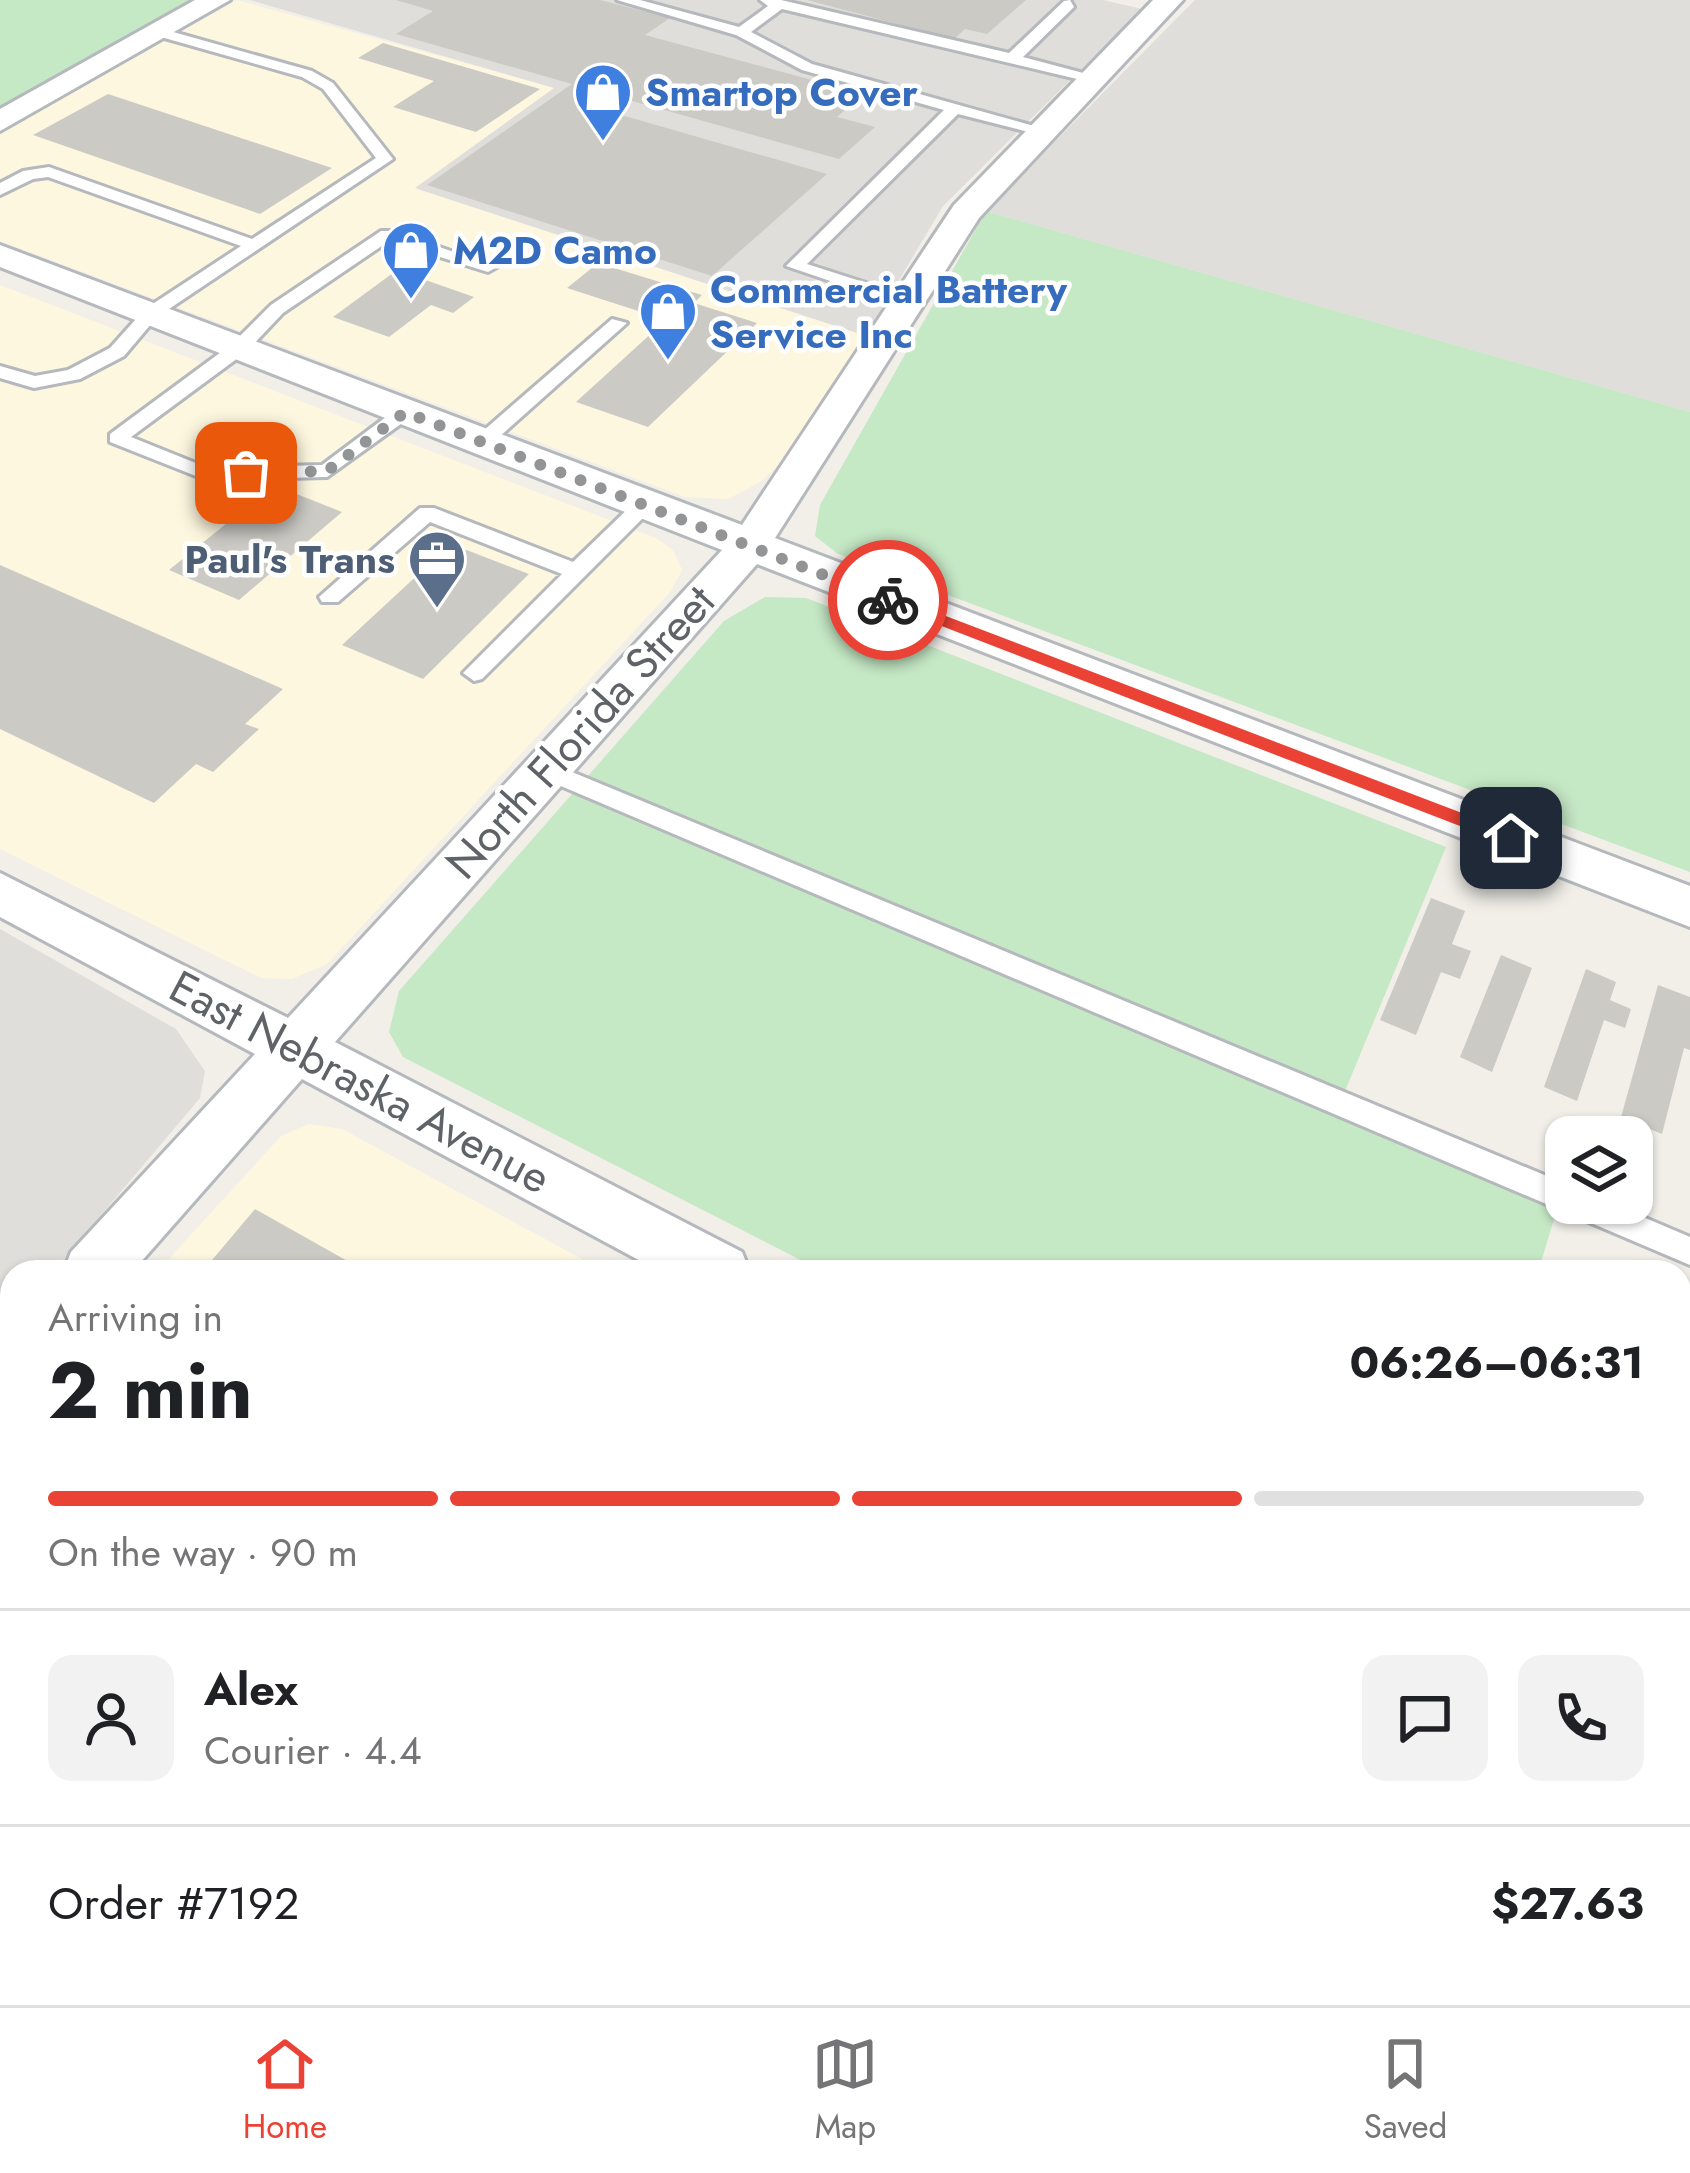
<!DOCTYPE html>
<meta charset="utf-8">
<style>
:root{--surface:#fff;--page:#f2f2f2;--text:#202124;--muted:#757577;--line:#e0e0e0;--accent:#ea4335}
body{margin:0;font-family:Jost,sans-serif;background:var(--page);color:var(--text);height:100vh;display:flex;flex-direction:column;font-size:45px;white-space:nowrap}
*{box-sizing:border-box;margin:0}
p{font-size:39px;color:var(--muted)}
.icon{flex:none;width:66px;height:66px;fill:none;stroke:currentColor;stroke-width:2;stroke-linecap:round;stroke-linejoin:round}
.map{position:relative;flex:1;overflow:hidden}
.side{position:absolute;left:0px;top:1260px;width:1692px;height:747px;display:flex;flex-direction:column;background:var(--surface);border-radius:36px 36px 0 0;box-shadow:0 3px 9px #0004}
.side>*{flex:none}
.fabs{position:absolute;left:1545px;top:1116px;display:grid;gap:24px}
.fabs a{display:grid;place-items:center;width:108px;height:108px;border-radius:24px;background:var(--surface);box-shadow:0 3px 9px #0004;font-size:60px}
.pin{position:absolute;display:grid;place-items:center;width:102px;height:102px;color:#fff;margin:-51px;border-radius:24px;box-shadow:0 6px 18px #0006}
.courier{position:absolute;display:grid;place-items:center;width:120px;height:120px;margin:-60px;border:9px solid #ea4335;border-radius:50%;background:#fff;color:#222;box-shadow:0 3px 15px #0007}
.overview em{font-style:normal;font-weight:700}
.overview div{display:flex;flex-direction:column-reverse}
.overview{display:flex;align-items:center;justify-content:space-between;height:204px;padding:0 48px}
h1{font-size:78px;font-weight:700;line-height:90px}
.bar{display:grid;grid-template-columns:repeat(4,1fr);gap:18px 12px;align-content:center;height:144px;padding:0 48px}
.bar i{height:15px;border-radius:9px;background:var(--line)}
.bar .selected{background:var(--accent)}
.bar p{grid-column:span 4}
.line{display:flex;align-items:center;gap:30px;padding:0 48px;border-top:3px solid var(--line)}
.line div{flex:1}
.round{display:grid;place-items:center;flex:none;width:126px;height:126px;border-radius:24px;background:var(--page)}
.dock{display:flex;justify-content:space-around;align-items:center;height:168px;border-top:3px solid var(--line);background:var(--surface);font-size:33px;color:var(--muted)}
.dock a{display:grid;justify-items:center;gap:6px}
.dock .selected{color:var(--accent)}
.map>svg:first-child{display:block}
.commercial{fill:#fef7e0}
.industrial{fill:#e0deda}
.green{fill:#c5e8c5}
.building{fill:#cccac5}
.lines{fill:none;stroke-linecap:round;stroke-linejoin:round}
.lane-casing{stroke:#b5b8bc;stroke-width:6}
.street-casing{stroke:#b5b8bc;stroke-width:6}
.lane{fill:#fff;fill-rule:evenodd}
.street{fill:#fff;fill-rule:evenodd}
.route{fill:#ea4335}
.done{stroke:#929495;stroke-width:12;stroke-dasharray:0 21.6}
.labels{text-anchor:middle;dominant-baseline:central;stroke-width:9;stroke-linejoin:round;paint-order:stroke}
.far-shop-label{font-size:39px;font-weight:bold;fill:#366cbe;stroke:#fff;text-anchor:start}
.far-service-label{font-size:39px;font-weight:bold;fill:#4e5e75;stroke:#fff;text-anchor:end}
.street-label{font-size:45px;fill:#5f6368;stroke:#fff}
</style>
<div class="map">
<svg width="1690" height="2005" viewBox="0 0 1690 2005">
<rect width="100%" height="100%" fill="#f1efe8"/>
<path class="commercial" d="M237,0L555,88L417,189L866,336L786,458L760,482L728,499L685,497L0,241V134Z
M0,285L656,538L673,550L682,570L671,591L327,964L292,979L261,978L0,849Z
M309,1124L342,1129L606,1272H157L281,1136Z
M1680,1852L1690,1858V2005H276L282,1995H1680Z"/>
<path class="industrial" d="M250,0H1103L1142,9L943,206L866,336L415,188L554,88Z
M1195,0H1690V412L986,211Z
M0,929L176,1029L205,1071L200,1098L53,1272H12V1320L0,1334Z"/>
<path class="green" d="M0,0H205L0,113Z
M986,211L1690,412V872L838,554L815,536L820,505Z
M765,597L806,598L1446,847L1345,1091L1564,1186L1538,1272H824L403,1057L389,1032L399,991L724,621Z"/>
<path class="building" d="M396,0H600L670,18L645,35L864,94L837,117L875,127L839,159L600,92L583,104L827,174L712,276L427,185L572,84L396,34L433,11Z
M807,0H1026L987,34L965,29L954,39Z
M383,43L540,89L476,132L393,107L434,81L358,58Z
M108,94L332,168L260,214L33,135Z
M598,263L702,295L694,303L757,323L648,427L576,402L666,320L567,288Z
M397,270L474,297L453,313L431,305L389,337L333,317Z
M274,485L342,512L239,600L169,570Z
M451,544L529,574L423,679L342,645Z
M0,565L283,689L245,724L259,729L213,772L196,764L154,803L0,729Z
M1431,898L1465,911L1452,944L1471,951L1460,979L1441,972L1416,1035L1380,1020Z
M1501,955L1532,968L1492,1072L1460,1057Z
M1586,969L1616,982L1610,1000L1631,1009L1625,1028L1604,1020L1577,1101L1544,1087Z
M1658,985L1690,997V1050L1684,1048L1662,1134L1621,1117Z
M255,1209L367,1272H202Z
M12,1982V1995H148L141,2005H0Z
M393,1995H621L616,2005H407Z"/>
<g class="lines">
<g class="lane-casing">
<path id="lane" d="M617,0H640L739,27L768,6L760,0H781L1009,53L1064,1L1070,0L1074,7L1023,57L1102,78L1094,83L782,9L751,32L812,64L1052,131L1044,136L958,114L807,264L910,297L913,301L904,306L786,266L944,110L802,70L736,35Z
M159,28L312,71L333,83L393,159L157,317L124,356L80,379L34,388L0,378V366L35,376L68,370L110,348L145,309L241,246L48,177L33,179L0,195V183L23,171L49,167L252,239L376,158L323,89L302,77L154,35V29Z
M381,231H393L497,267L488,272L389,241L283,313L246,352L131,437L208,468L322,465L398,408H412V416L327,477L206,480L110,442V434L232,344L271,305Z
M612,319L627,323L489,446H475V438Z
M644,498L651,500V510L482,679L474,681L463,673L562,574L430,522L338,602H322L319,597L420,508H434L573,562L637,500Z
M543,760L1566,1184V1203H1610L1690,1237V1265L535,775L531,769L535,763Z
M751,1995H802L806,2005H755Z"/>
</g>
<g class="street-casing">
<path id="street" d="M195,0H230L0,131V109Z
M1153,0H1183L979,218L775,538L1690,886V927L757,564L335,1042L742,1252L750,1272H661L302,1079L132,1272H63L71,1252L255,1054L0,917V873L288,1018L722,550L0,267V245L742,525L954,205Z
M12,1331V1402L0,1407V1336Z
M1680,1743L1690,1747V1822L1680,1818Z"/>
</g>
<use href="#lane" class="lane"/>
<use href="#street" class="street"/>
</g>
<path class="route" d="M888,594L1517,834L1520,838L1517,843H1504L882,603L880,600Z"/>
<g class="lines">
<path class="done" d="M246,473L327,471L405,412L888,600"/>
</g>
<defs>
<g id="shop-pin" transform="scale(3)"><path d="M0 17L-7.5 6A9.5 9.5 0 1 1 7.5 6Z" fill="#3f7fe0" stroke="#fff"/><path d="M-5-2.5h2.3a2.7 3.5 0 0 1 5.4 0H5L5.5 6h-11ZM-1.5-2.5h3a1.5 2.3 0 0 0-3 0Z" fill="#fff"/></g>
<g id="office-pin" transform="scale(3)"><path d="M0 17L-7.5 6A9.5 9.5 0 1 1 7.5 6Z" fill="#5c6f8a" stroke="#fff"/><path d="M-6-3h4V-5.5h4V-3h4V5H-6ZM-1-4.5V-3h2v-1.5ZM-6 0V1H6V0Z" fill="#fff"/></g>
</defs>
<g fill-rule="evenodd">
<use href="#shop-pin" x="603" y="92"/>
<use href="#shop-pin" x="411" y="250"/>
<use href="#shop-pin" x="668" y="311"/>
<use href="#office-pin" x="437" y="559"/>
</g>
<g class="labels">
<g class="far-shop-label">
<text x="645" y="92">Smartop Cover</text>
<text x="453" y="250">M2D Camo</text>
<text x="710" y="289">Commercial Battery<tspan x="710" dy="45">Service Inc</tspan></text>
</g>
<g class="far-service-label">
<text x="395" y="559">Paul's Trans</text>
</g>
<g class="street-label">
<text transform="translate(580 732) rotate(-48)">North Florida Street</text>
<text transform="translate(360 1082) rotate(28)">East Nebraska Avenue</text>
</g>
</g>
</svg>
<div class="fabs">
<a><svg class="icon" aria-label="layers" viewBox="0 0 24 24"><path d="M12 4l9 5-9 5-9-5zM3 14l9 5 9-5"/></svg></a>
</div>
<div class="pin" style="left:246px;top:473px;background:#ea580c"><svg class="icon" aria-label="bag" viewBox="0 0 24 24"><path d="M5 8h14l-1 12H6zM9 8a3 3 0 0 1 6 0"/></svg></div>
<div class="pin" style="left:1511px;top:838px;background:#1f2937"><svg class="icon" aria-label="home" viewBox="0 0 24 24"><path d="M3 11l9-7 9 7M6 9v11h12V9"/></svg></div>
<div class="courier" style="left:888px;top:600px"><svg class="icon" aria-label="bike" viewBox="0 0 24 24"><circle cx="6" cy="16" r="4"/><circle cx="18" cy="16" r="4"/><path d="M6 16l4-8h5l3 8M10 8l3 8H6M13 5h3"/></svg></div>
<section class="side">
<div class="overview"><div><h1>2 min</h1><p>Arriving in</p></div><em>06:26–06:31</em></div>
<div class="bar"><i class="selected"></i><i class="selected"></i><i class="selected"></i><i></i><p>On the way · 90 m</p></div>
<div class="line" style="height:216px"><a class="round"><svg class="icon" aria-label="person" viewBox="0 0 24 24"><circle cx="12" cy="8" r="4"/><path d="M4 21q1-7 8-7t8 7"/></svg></a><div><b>Alex</b><p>Courier · 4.4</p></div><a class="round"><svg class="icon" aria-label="chat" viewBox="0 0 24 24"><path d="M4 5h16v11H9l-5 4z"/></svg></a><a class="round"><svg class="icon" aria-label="phone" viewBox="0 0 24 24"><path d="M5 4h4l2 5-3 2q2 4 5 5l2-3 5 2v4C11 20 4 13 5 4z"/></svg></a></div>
<div class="line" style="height:156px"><div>Order #7192</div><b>$27.63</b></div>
</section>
</div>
<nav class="dock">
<a class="selected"><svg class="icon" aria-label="home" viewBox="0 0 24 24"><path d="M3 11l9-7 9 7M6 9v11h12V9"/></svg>Home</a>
<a><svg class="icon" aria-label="map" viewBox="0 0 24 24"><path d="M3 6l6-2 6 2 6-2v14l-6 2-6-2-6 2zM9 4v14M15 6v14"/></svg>Map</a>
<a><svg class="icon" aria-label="saved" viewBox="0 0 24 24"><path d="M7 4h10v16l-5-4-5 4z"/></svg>Saved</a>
</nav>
